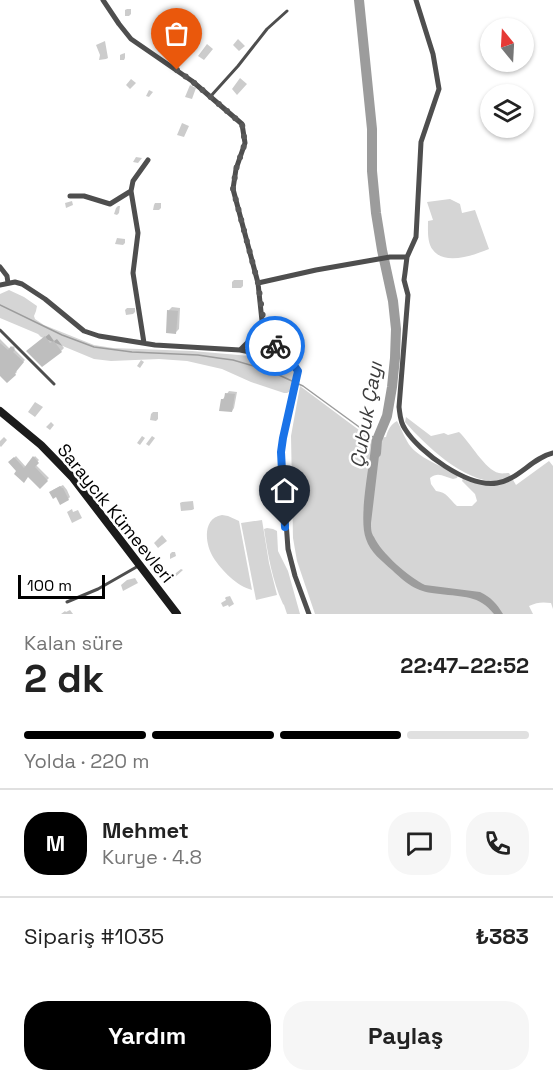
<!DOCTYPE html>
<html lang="tr">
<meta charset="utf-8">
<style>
:root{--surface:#fff;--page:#f6f6f6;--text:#222;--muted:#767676;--line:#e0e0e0;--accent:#000}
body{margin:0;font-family:"Space Grotesk",sans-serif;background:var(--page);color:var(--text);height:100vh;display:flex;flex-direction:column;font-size:22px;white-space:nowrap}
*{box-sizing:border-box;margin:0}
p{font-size:20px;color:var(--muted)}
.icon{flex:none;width:33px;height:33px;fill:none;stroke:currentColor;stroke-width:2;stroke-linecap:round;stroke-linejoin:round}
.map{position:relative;height:614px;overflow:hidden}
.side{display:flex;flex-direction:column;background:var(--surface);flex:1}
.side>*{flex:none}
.needle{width:39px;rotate:342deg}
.tools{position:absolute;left:480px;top:18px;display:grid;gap:12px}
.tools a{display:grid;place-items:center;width:54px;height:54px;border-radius:50%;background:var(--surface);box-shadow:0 2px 4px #0004;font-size:30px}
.scale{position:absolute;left:18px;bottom:15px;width:87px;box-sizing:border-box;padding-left:6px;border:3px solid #000;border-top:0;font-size:16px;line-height:21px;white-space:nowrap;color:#000;-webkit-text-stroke:4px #fff;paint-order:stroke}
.pin{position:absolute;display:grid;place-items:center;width:51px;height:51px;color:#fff;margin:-62px -26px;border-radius:50% 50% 50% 0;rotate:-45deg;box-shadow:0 0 6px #0007}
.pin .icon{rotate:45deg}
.courier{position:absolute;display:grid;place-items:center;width:60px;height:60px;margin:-30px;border:4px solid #1a73e8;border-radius:50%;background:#fff;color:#222;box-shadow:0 2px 8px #0007}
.summary em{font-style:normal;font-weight:700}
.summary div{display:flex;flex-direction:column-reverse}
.summary{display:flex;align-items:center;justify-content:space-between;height:102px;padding:0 24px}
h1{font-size:39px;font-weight:700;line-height:45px}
.bar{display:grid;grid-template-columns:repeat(4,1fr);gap:9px 6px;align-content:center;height:72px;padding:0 24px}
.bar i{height:8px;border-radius:4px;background:var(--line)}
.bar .on{background:var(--accent)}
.bar p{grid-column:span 4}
.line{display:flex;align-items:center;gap:15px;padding:0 24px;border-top:2px solid var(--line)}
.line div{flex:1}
.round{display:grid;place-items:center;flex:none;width:63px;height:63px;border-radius:24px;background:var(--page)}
.cta{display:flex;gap:12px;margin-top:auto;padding:12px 24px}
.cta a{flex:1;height:69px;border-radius:24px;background:var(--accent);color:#fff;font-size:24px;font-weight:700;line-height:69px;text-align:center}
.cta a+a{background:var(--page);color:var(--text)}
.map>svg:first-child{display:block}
.green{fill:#d5d5d5}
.water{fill:#9c9c9c}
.shadow{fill:#0003}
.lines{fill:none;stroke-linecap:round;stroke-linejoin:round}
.stream{stroke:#9c9c9c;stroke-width:1.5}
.river{stroke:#9c9c9c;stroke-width:10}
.building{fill:#bebebe}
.lane{stroke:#4e4e4e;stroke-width:3}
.street{stroke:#4e4e4e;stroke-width:5}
.secondary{stroke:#1b1b1b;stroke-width:8}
.done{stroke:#595959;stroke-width:6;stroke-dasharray:0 10.8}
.route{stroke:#1a73e8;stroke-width:8}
.labels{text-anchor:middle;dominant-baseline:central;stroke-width:5;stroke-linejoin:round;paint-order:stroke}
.street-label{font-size:18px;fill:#000;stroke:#fff}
.water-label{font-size:20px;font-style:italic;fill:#3d3d3d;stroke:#fff}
</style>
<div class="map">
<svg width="553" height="614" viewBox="0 0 553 614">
<rect width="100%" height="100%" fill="#fff"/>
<path class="green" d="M450,199L460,204L462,213L475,210L489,249C474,255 445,266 433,250C427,243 428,231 428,221L433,220L427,202Z
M9,290L24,297L37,306L36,311L34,316L35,319L44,325L94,345L113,348L192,351L261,357L278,360L290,365L294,370L291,391L287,393H284L251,382L222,369L187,361L159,359L111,361L94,359L41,337L38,334L0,318V294Z
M300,386L371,439L386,437C388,430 390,425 397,421C402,429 405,440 411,447C421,459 444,467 458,475L457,478L453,479C445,477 438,471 430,478L431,484L436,491C447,492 449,499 457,506H472L477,501L475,494L462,481L463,478C476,484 485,487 500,484L497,482C463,481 426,446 405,422L406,417L431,436L444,433L448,435L459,432C470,442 485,470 499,473C502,474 506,473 509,473L516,485L549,461L553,466V609L551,603C543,602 537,602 529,606L533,614H315L297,561L293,538L291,436Z
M222,515L228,516L239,521L252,590C237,586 222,571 213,557C205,544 202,518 222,515Z
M262,520L269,563L277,595L256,600L241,523Z
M267,528L273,529L277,531L278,551L288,571L300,614H287L284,605L283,604C272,580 268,555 264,529Z"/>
<path class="water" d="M372,439H381L371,523C371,528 371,533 374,537C381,553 410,578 425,585L480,592C491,597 497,604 503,614H494C479,595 463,597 440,594C417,592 409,586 392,570C383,562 370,552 366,539C358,518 370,464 372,439Z"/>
<path class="shadow" d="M127,9H131V14L129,16H125V10Z
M175,19L180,24L170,34L165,29Z
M238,39L245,46L239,51L233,45Z
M105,41L108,58L106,59L99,60L100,55L96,45Z
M207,44L213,49L204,60L198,56Z
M125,53V58L124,60H120V55L122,54Z
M240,78L247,84L237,95L232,89Z
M131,79L136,83L130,89L126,85Z
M190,85L196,88L192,99L185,97Z
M149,90L153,92L149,97L146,96Z
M182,123L189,126L184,137L177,135Z
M136,157L142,158L138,163L133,162Z
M72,201L73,205L66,208L65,203Z
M155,203H161V208L159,210H153L154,205Z
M118,206H120L119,213L117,215L114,214L116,208Z
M117,238L125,239V243L123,245L115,244Z
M234,280H243V286L241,288H232V282Z
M172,307L180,308L179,329L176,332L169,310Z
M127,308H135V312L133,314L126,315L125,310Z
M49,334L54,341L57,339L64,348L61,351L31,348Z
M0,339L10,349L13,346L15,348L14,349L25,360L15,370L17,372L7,381L0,370Z
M141,360L144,362L140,368L137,366Z
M229,391L237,392L234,408L232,411L223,399Z
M35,402L43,407L35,417L28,412Z
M153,412H158V419L156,421L150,420L151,414Z
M51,422L54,425L50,430L46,427Z
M142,436L145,438L140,445L137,443Z
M152,436L155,438L149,446L146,444Z
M4,437L7,440L1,447L0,446V441Z
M16,456L26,467L35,456L39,460L35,464L49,478L40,487L29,475L18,471L10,462Z
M63,485L67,490L70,497L68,499L53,490Z
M193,501L194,509L192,510L181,511L180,503L182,502Z
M72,509L73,512L78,510L82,518L72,523L67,512Z
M162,535L167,541L158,548L154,543Z
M172,552H175L176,556L170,559V554Z
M181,569L183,570L173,579L171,577Z
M135,578L138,583L123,591L121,585L127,580Z
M230,596L234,604L229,607L228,605L223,607L221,603L226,600L225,598L226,597Z
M70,610L73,614H61L65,611L66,612Z"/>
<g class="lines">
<path class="stream" d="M0,305L62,335L94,347L132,352L198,355L218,358L233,360L270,371L303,386L377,440"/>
<path class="river" d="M359,0L372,129V171L376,213L382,250L393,301L396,329L395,358L392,387L387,416L377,440L376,453"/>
</g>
<path class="building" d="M167,310L178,311L176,334L166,333Z
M45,336L50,343L54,341L62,352L42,367L26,351Z
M0,343L8,350L11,346L15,350L13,352L24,362L15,373L16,375L7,383L0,376Z
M225,393L235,394L232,412L219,411L221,399H224Z
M33,456L39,463L35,467L48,481L40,489L28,477L24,483L14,474L16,471L8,462L14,457L24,468Z
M60,486L62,488H63L69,500L60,505L56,497L53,499L49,492Z"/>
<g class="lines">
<path class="lane" d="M210,97L238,66L267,29L287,11
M0,330L54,384
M67,602L98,589L140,565"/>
<path class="street" d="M416,0L433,54L439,89L421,142L416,237L407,257L405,273L404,280L408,295L399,407C400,414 400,422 405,429C419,452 468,488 497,483C518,480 532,458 553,453
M70,196H84L110,204L131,191
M0,267L7,276L8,283
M258,283L316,270L390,257H407
M0,285L15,282L22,284L45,299L84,331L99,336L155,345L240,350L257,333L262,321L258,283L233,189L236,169L245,143L242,124L192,81L131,39L119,24L103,0
M144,343L133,273L138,233L131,191L133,181L148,160
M240,350L286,359L270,341L263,322
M286,359L293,364L298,371L283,438L281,452L288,549L295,576L309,614"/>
<path class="secondary" d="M0,411L41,445L73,478L177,614"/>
</g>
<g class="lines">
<path class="done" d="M177,70L192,81L242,124L245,143L236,169L233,189L258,283L265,331L270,341L275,346"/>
<path class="route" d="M275,346L293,364L298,371L283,438L281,452L285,527"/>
</g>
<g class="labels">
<g class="street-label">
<text transform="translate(116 513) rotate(51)">Saraycık Kümeevleri</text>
</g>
<g class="water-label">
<text transform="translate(366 415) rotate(-80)">Çubuk Çayı</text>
</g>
</g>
</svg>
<div class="tools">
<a><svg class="needle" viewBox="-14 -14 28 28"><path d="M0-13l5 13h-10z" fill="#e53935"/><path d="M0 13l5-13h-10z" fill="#767676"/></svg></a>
<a><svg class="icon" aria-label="layers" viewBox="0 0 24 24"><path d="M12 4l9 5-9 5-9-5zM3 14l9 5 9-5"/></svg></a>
</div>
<div class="scale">100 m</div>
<div class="pin" style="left:177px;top:70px;background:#ea580c"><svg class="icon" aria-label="bag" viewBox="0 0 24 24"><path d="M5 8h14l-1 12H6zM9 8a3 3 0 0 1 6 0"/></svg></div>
<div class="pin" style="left:285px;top:527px;background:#1f2937"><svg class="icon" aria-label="home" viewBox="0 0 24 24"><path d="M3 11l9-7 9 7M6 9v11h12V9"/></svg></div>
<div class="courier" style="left:275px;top:346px"><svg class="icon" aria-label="bike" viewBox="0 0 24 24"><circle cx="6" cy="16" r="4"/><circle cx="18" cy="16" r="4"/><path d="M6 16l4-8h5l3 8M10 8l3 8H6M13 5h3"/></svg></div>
</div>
<section class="side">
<div class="summary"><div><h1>2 dk</h1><p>Kalan süre</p></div><em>22:47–22:52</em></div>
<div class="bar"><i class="on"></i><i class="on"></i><i class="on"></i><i></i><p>Yolda · 220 m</p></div>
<div class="line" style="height:108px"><b class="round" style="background:var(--accent);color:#fff">M</b><div><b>Mehmet</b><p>Kurye · 4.8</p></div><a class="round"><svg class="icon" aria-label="chat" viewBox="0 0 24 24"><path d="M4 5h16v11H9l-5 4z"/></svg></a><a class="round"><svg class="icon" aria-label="phone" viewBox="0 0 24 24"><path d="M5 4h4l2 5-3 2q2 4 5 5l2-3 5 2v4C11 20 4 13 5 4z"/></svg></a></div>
<div class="line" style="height:78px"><div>Sipariş #1035</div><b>₺383</b></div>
<div class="cta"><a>Yardım</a><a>Paylaş</a></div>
</section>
